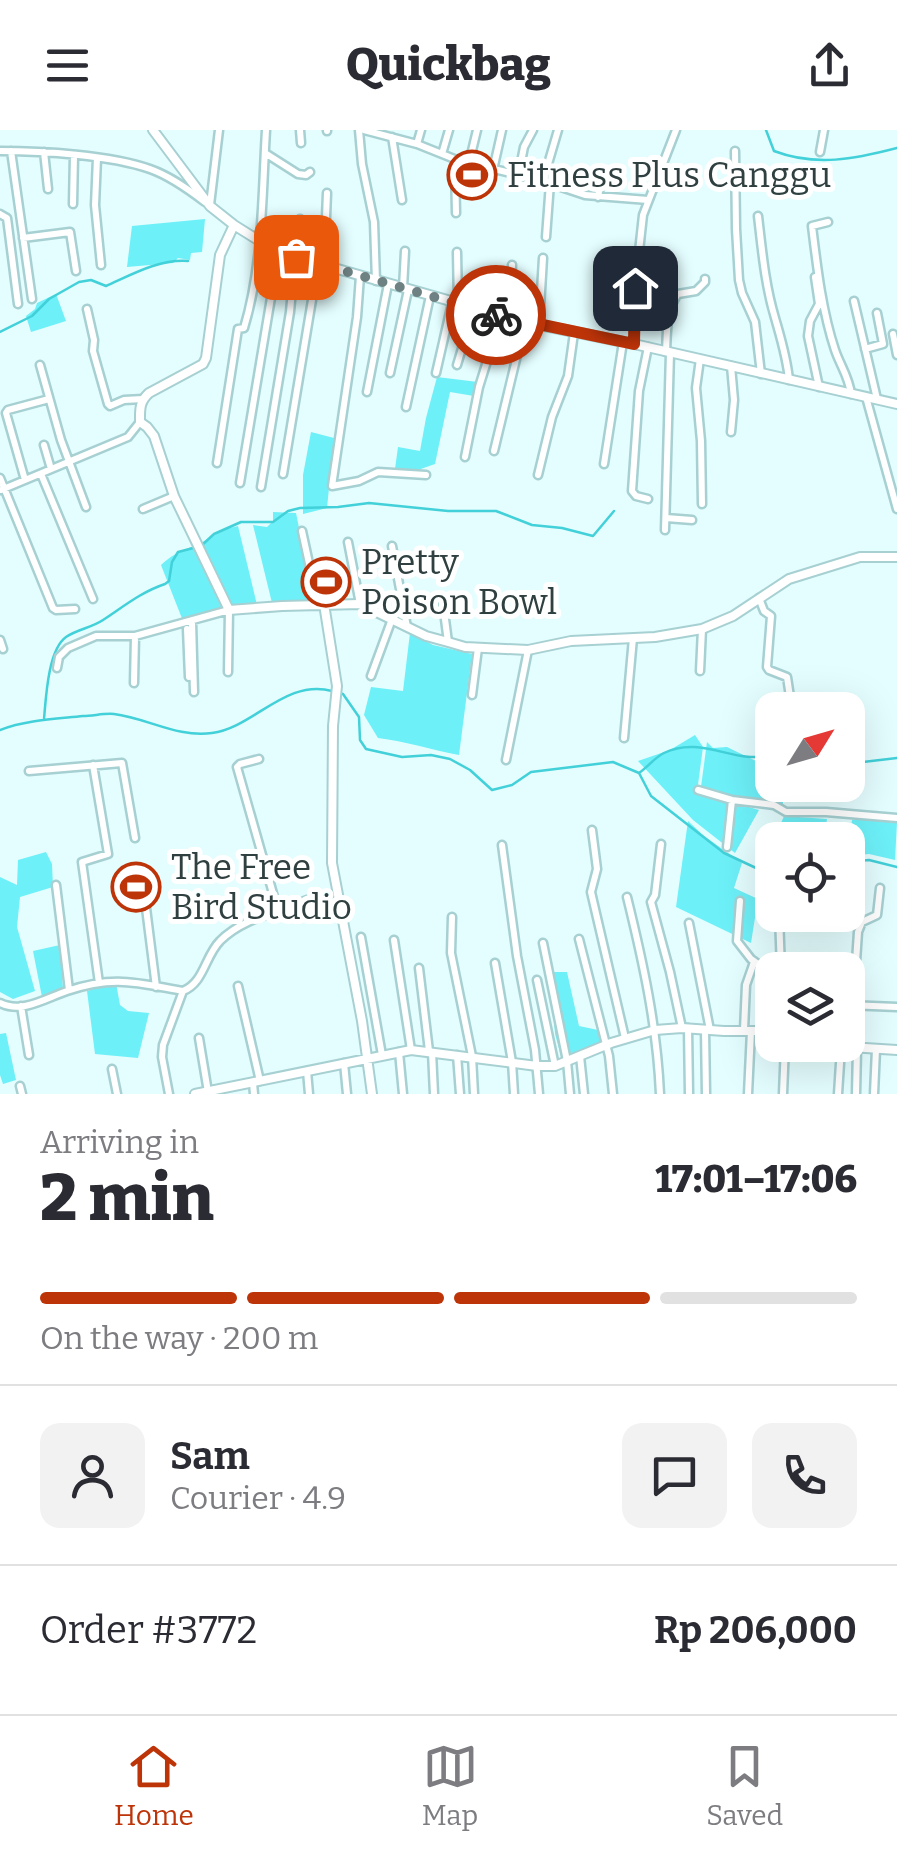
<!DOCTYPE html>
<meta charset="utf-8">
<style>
:root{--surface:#fff;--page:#f2f2f3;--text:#2b2b33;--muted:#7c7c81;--line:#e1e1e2;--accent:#bd3409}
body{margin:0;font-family:Bitter,serif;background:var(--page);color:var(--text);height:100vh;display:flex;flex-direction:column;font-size:38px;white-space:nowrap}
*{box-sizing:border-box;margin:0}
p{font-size:32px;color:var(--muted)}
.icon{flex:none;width:55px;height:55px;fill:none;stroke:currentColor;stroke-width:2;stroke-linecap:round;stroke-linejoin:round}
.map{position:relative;height:964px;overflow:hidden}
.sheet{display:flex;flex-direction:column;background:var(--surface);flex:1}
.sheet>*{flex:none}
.needle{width:65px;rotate:53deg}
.controls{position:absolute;left:755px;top:562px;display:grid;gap:20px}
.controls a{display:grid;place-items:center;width:110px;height:110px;border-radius:20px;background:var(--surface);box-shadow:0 10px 40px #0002;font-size:50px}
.pin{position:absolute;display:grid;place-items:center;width:85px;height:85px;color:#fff;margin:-42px;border-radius:20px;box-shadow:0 5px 15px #0006}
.courier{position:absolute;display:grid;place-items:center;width:100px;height:100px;margin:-50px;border:8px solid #bd3409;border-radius:50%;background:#fff;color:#222;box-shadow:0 2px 12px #0007}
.overview em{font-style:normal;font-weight:800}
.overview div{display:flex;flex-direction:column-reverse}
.overview{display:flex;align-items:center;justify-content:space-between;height:170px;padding:0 40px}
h1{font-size:65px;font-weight:800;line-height:75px}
.bar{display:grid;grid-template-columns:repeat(4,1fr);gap:15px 10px;align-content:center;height:120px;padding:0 40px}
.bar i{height:12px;border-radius:8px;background:var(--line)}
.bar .current{background:var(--accent)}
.bar p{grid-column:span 4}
.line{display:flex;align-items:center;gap:25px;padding:0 40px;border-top:2px solid var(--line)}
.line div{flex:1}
.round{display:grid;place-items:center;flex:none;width:105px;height:105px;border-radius:20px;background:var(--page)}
header{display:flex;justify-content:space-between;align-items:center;height:130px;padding:0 40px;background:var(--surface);font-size:45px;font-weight:800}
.tabs{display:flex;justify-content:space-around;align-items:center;height:140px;border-top:2px solid var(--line);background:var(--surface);font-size:28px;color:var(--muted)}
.tabs a{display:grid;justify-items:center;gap:5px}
.tabs .current{color:var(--accent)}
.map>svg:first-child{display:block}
.green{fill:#6df0f8}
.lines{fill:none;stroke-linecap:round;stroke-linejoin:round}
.stream{stroke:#42d0d9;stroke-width:2.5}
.minor-casing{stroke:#a7d0d2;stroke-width:11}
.tertiary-casing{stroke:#a7d0d2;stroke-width:12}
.minor{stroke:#fff;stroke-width:6}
.tertiary{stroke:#fff;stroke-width:8}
.done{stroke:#6f8283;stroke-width:10;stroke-dasharray:0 18}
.route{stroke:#bd3409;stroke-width:12}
.labels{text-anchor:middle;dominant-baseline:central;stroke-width:10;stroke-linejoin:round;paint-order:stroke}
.poi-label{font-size:35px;fill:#304041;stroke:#fff;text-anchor:start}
</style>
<header><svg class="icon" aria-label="menu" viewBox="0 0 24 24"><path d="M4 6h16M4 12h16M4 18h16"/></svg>Quickbag<svg class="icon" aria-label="share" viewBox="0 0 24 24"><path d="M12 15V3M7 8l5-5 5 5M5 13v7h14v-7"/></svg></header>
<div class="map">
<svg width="897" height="964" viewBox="0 0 897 964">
<rect width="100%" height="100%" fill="#e4fdfe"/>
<path class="green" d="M205,89L202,122L191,123L190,130L178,128L173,133L127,137L132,96Z
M56,164L66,191L31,202L26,186L35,179L37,173Z
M437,247L478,252L474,266L450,262L435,334L415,341L395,339L398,317L420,321L426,288Z
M311,302L334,308L327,378L303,384V345Z
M273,382L296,383L314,472L272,473L253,395L267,397L273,391Z
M238,396L257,475L183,491L161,435C180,418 186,421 206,410C219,403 223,399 238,396Z
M410,503L433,515L472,524L459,625C432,620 405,611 378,608L364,585L371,557L403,561Z
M695,605L703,617L697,662L759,680L735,723L693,690L638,631L670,620Z
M707,612L713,618L727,617L758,632L759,653L772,651V655H783V678L747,671L701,657Z
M784,686L827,689L824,710H774Z
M874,688L897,692L895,730L869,724L848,726L852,690Z
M688,691L704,706L742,733L734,758L758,769L751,813L676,777Z
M46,722L52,734L53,757L20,767L17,797L35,861L13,869L0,862V747L17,755L18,730Z
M60,815L63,859L42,867L33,821Z
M550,842H567L579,896L603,901L607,913L563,933L555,904Z
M116,853L120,875L128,881L149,883L138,928L95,924L87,861Z
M6,903L16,950L3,954L0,945V904Z"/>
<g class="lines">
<path class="stream" d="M766,0L774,21C816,37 855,29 897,18
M0,202L32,186L49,169L79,152L91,150L106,156C133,144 159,129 188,131
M339,563L343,564L359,587L360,610L366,619L402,627L431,625L450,629L470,640L492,660L512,655L531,642L613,632L639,643L651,666L724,723L756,738L772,740
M44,589C46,567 48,520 66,507C78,499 91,498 103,490C123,477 141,462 165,454L169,451L172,432L178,422L201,416L214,404L241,392H273L288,381L300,378L338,377L369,373L448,381H496L532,395L562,398L593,406L614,381
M0,600C26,590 55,589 83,586C93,586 104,583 114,584C147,588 178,608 212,603C253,598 286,548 332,561
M848,631L863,632L897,628
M639,643C648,637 654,628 664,623C703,604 737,637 772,624
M848,732L869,730L897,737"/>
<g class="minor-casing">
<path id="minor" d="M300,0L301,13
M359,0L362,34L374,92L376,151
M364,0L417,14L457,30L543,51L585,65L648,70
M327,1V0
M392,7L402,70
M417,14L421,0
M0,21C43,21 110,25 150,39C170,46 188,59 205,72
M11,21L32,169
M735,21L736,99L739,150L742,163L755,192L761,244
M44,22L48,59
M820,22L824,0
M265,23L298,44L306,45L310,42
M442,24L449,0
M97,28L95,75L101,135
M469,33L477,0
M493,40L502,0
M518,47L524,17L533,0
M543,51L558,0
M598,67L603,40
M73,74L74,25
M210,75L219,0
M456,83L455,37L457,30
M0,84L7,88L18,174
M758,86C762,120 765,155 775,188C781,209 787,228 789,250
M828,92L812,96C817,137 822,181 835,220C840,235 849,247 851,264
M546,107L550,53
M23,108L70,102L76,141
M457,122L458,174
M296,127L300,89
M324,136L327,63
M360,146L357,187L332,356L359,351L378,342L426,345
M815,147L819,174L810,191L808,206L819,257
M403,158L405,121
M854,171L877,269
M87,179L94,210L93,221L108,274L110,276L124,270L143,269
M486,182L488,144
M509,188L512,135
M539,195L543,128
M893,204L897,225
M634,214L635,158L643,85L676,0
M648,217L639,261L632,361L636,366L648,369
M865,219L883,214L877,183
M666,222C667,202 666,180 678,164L696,161L705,152V149
M700,229L696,258L701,311L702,374
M40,235L61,310L86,377
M457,235L474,178
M390,243L408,160
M436,243L452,173
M367,262L388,154
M866,267L897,379
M406,277L430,166
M731,302L734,270L731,236
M44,315L51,339
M494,321L525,192
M465,327L479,257L501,186
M217,333L238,199L244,198C263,135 262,65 266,0
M604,334L623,212
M41,344L93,469
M283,344L318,134
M538,345L552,287L568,246L574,203
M0,348L53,478L56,480L75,479
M25,350L6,283L8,280L49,269
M240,353L279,120
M261,357L290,182L295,127
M1,360L128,307L140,292
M143,379L174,366
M666,388L692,390
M665,400L670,223
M302,401L318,475
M348,412L360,474
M392,416L407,497
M759,468L764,481L771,486L767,537L769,540L787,547L792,580
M443,474L448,512
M192,492L194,562
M187,499L189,547
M0,510L3,519
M57,538L59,527L68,518L96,506H135L229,480L228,542
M700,541L702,499
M371,546L392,489
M134,553L135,506
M472,565L478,518
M624,608L633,508
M259,629L240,634L237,637L278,781
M506,630L528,520
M93,635L108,724L82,732L99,853
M29,641L122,633L135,708
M698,660L732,670L774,675L786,682H826L897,688
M592,700L597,739L591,762L625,908
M661,714L655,765L651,772L670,842L682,898
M502,715L517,826L535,920L539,964
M727,717L732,670
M56,755L69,860
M627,767C643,832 657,896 660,964
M740,771L737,811L751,829L772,844
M146,778L156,857
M779,785L781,840
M452,787L451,823L472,926L474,964
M689,793L710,900
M361,807L382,925
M579,809L609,926L613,964
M394,810L411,920
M543,813L567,931L570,964
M495,833L512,932L514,964
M419,838L429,921
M537,850L555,936
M238,856L260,951
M0,873C22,884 46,868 67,861C114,845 137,853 183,861C204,853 205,826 220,811C242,788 279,782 307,770L314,769L338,774
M848,875L897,877
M21,876L29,925
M853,876L858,802L862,792L877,785L880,758
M688,898L689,964
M705,900L706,964
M744,900L746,855L754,832
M199,908L208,962
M399,922L403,964
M432,922L434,964
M457,925L460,964
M580,926L584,964
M344,933L347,964
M112,939L117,964
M307,941L309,964
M253,953L254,964
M20,956L22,964
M169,964L162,927L163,915L183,861
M748,964L751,901
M783,964L785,915
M838,964L841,918
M856,964L857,919
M874,964L876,919"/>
</g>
<g class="tertiary-casing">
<path id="tertiary" d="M153,0L210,76L234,95L258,110L295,127L525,192L634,214L897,274
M234,95L220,125L206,228L203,234L149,263C139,272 140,280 140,292L147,297L154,306L174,366L229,480L282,476L360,474L426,506L448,512L465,517L528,520L571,511L655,507L702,499L733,486L789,449L860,427H897
M324,474L337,556L333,596L332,733L362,891L372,964
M818,915L897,920
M195,964L411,920L537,936H555L611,913L655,900L682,898L724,901H772"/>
</g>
<use href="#minor" class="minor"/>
<use href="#tertiary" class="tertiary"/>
</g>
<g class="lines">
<path class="done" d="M296,127L496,185"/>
<path class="route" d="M496,185L634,214L635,158"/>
</g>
<defs>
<g id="stadium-ring" transform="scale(2.5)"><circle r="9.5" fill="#fff" stroke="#bd3409" stroke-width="1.5"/><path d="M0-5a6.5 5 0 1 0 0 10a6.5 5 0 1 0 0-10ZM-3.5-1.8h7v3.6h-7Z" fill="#bd3409"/></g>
</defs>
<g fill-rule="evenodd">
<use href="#stadium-ring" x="472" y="45"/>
<use href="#stadium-ring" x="326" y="452"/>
<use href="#stadium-ring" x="136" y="757"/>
</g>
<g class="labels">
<g class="poi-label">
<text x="507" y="45">Fitness Plus Canggu</text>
<text x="361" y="432">Pretty<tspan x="361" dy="40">Poison Bowl</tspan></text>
<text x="171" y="737">The Free<tspan x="171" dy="40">Bird Studio</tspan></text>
</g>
</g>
</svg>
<div class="controls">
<a><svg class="needle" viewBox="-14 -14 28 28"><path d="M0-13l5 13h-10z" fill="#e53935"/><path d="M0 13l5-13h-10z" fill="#7c7c81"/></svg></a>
<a><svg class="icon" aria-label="locate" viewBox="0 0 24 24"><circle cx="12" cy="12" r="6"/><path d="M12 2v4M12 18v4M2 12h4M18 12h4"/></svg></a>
<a><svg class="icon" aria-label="layers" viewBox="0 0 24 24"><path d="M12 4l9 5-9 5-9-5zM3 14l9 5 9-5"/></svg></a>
</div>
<div class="pin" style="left:296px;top:127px;background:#ea580c"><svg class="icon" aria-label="bag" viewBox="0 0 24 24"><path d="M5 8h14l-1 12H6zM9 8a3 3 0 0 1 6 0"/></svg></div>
<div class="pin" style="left:635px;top:158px;background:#1f2937"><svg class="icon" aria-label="home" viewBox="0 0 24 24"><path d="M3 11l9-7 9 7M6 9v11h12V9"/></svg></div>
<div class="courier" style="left:496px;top:185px"><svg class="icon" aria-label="bike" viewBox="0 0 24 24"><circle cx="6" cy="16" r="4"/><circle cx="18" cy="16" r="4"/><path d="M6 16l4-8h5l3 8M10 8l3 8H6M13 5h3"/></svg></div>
</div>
<section class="sheet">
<div class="overview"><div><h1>2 min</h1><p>Arriving in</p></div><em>17:01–17:06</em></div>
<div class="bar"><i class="current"></i><i class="current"></i><i class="current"></i><i></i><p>On the way · 200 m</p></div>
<div class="line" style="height:180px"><a class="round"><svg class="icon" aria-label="person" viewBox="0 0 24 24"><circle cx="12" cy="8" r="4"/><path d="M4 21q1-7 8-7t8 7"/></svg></a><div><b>Sam</b><p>Courier · 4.9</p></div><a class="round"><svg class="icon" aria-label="chat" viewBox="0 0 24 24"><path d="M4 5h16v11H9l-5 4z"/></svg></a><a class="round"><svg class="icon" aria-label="phone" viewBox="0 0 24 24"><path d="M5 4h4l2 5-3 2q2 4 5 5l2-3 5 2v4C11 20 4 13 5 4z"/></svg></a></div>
<div class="line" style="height:130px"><div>Order #3772</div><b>Rp 206,000</b></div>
</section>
<nav class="tabs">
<a class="current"><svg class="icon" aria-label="home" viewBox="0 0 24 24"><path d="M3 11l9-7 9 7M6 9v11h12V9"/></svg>Home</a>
<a><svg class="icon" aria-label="map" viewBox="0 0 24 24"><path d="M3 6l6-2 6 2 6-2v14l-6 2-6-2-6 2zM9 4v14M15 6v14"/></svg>Map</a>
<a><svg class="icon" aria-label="saved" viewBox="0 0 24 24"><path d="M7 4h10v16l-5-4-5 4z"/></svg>Saved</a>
</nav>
